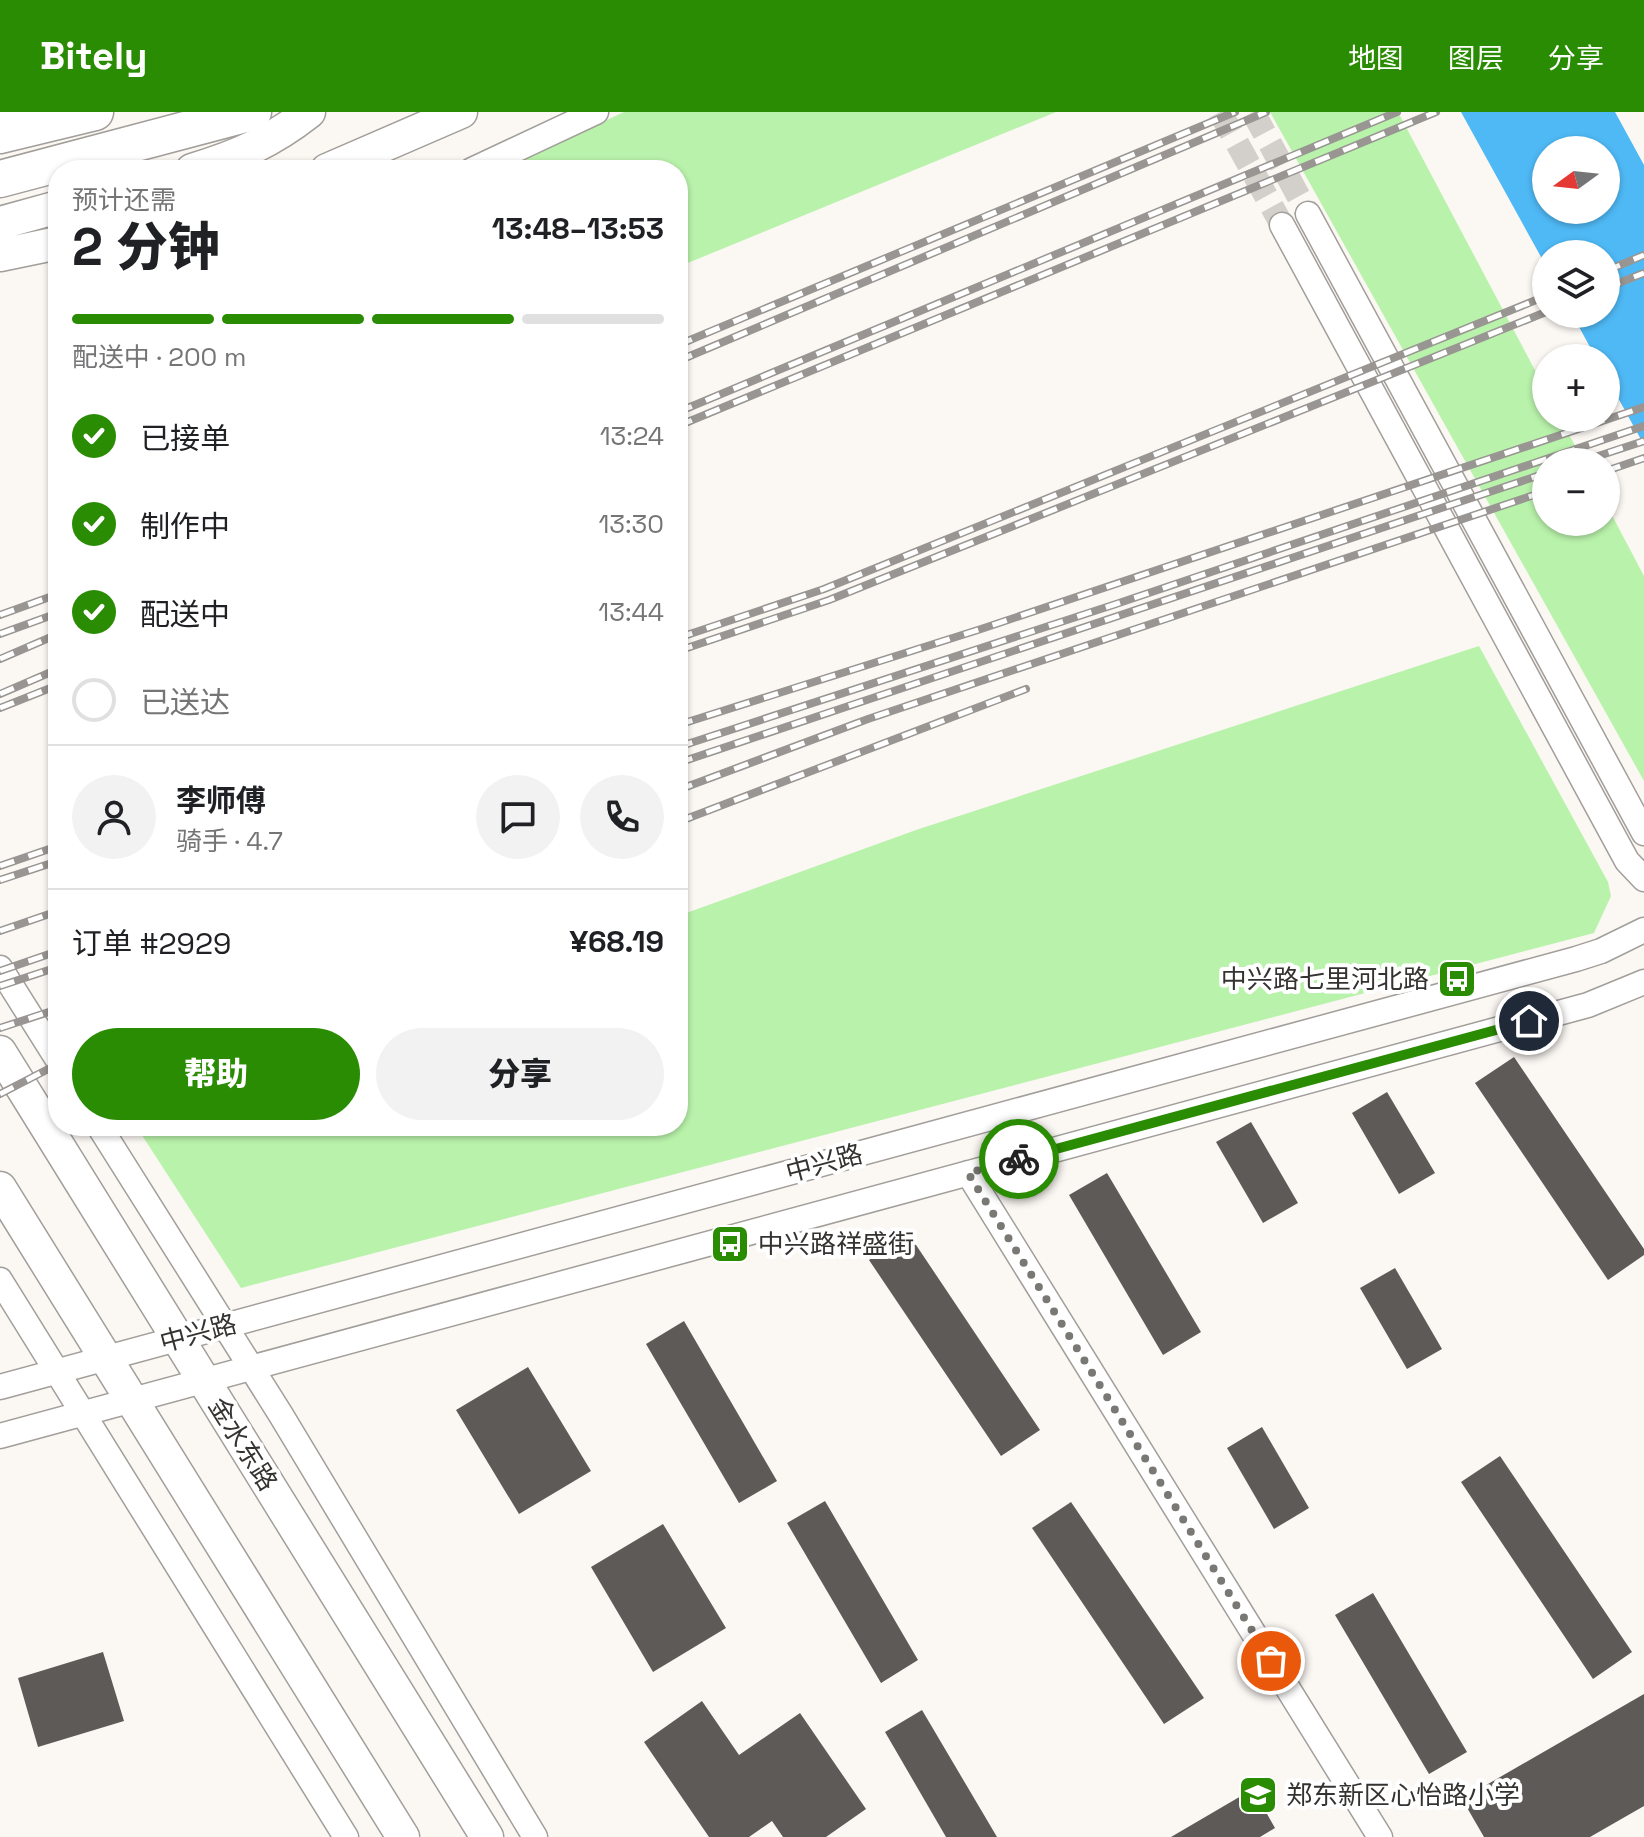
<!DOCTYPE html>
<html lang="zh">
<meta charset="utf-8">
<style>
:root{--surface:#fff;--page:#f2f2f2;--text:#202124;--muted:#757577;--line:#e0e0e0;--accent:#2a8c02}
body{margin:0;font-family:"Space Grotesk","Noto Sans SC",sans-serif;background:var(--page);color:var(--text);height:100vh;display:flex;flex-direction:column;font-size:30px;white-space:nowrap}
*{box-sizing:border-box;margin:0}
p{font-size:26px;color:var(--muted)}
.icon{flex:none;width:44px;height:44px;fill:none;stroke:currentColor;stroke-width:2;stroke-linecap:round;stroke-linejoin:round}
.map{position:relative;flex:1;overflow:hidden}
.sheet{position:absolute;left:48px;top:48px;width:640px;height:976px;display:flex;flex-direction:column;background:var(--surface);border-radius:32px;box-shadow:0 2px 6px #0004}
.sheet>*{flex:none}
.needle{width:52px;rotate:255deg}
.fabs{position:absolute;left:1532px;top:24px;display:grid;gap:16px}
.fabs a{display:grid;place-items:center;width:88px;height:88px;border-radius:50%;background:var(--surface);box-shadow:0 2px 6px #0004;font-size:40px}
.pin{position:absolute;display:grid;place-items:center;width:68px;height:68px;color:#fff;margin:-34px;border:4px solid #fff;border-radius:50%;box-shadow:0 2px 8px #0007}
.courier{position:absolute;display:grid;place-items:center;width:80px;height:80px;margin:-40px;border:6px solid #2a8c02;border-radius:50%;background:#fff;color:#222;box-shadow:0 2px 10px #0007}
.headline em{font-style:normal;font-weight:800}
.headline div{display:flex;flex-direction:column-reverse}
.headline{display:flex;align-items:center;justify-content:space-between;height:136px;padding:0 24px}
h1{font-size:52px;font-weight:800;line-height:60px}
.bar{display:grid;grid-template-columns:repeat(4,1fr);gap:12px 8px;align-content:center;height:96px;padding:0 24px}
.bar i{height:10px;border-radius:6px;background:var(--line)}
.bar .on{background:var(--accent)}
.bar p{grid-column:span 4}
.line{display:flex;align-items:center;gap:20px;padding:0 24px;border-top:2px solid var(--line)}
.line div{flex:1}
.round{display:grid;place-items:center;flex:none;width:84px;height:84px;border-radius:42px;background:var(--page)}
ol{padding:0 24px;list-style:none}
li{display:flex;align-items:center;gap:24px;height:88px}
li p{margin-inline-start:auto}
li .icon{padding:8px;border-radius:50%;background:var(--accent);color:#fff;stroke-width:4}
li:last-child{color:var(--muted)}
li i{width:44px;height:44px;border:4px solid var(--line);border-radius:50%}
.cta{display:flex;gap:16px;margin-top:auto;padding:16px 24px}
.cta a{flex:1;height:92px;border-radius:48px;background:var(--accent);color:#fff;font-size:32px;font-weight:800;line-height:92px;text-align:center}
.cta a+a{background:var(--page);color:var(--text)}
header{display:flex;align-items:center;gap:48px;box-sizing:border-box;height:112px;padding:0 40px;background:var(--accent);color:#fff}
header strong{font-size:38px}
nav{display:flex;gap:44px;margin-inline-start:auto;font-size:28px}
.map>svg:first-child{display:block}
.green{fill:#b9f2ab}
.water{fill:#4fb9f5;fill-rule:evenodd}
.building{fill:#5e5a57}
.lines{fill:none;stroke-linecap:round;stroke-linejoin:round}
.minor-tunnel{stroke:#d3d0cc;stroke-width:24;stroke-dasharray:24 12;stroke-linecap:butt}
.minor-casing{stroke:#a29e9a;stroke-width:27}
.major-casing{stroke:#a29e9a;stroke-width:35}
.highway-casing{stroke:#a29e9a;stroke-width:39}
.minor{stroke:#fff;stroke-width:24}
.major{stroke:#fff;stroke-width:32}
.highway{stroke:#fff;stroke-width:36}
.rail-casing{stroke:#989592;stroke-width:8}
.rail{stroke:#fff;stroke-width:5;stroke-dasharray:15;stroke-linecap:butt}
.done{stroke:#7a7875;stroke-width:8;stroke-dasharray:0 14.4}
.route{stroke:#2a8c02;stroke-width:10}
.labels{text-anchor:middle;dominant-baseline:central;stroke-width:8;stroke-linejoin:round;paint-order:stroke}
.poi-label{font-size:26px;fill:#353331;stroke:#fff;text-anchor:start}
.street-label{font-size:26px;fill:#353331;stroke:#fff}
</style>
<header>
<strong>Bitely</strong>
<nav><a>地图</a><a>图层</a><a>分享</a></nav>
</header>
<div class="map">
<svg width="1644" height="1725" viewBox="0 0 1644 1725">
<rect width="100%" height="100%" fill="#fbf7f3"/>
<path class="green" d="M624,0H1056L678,155V58H499Z
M1270,0H1398L1546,279V306H1560L1584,350H1546V410H1606V392L1644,464V669Z
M1479,534L1608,770L1611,784L1594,821L241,1176L136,1014H678V804L916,718Z"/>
<path class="water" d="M1461,0H1615L1644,53V333L1606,264V246H1596L1572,202H1606V142H1546V154ZM1546,38H1606V98H1546Z"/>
<path class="building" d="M1514,945L1644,1137V1143L1608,1168L1475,971Z
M1387,980L1435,1061L1399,1082L1352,1001Z
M1251,1010L1298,1091L1263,1111L1216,1030Z
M1107,1061L1201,1220L1163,1243L1069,1083Z
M908,1121L1040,1318L1001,1344L869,1148Z
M1395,1156L1442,1237L1407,1257L1360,1176Z
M684,1209L777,1369L739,1391L646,1232Z
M528,1255L591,1359L519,1402L456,1298Z
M1262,1315L1309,1396L1274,1417L1227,1336Z
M1500,1344L1632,1540L1593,1567L1461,1370Z
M825,1389L918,1548L881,1571L787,1411Z
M1071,1390L1204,1586L1164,1612L1032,1416Z
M663,1412L726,1516L653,1560L591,1455Z
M1373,1481L1467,1640L1429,1662L1335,1503Z
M103,1540L124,1609L38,1635L18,1566Z
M1644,1582V1694L1590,1725H1484L1462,1687Z
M702,1589L739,1643L800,1601L866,1697L826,1725H783L772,1709L749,1725H709L644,1630Z
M922,1598L997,1725H946L885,1620Z
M1253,1677L1275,1716L1260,1725H1171Z"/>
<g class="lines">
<path class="minor-tunnel" d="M1220,0L1282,113
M1253,0L1308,102"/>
<g class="minor-casing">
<path id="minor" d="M472,58L596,0
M1308,102L1644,721
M1282,113L1627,749L1644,767
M0,856L58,948
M99,1014L281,1303L535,1725
M968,1061L1380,1725
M0,1168L346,1725
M0,1275L1576,847L1601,839L1644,818
M0,1324L1588,893L1644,870"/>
</g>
<g class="major-casing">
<path id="major" d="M0,1L4,0
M192,58C238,44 271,30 309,0
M327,58L461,0
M0,111L58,95
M0,143L58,131
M0,940L487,1725
M0,1076L403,1725"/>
</g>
<g class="highway-casing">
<path id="highway" d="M0,23L95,0
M0,67L253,0"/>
</g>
<use href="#minor" class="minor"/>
<use href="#major" class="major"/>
<use href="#highway" class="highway"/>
<g class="rail-casing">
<path id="rail" d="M1606,159L1644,143
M1606,176L1644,161
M678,233L1235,0
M678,249L1266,0
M678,300L1397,0
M678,314L1436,0
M1580,350L1644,329
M1606,359L1644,346
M0,503L58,482
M0,522L58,501
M678,526L824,477L1546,184
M678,539L829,488L1546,200
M0,547L58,522
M0,582L58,557
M0,596L58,573
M678,613L981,517L1644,295
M678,635L1116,492L1644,314
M678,651L1546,361
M678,678L868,607L1546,379
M678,710L1026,577
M0,754L58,734
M0,768L58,749
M0,819L58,799
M0,859L58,839
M0,874L58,855
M0,916L58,897
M0,982L58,952"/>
</g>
<use href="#rail" class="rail"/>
</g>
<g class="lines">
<path class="done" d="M1019,1047L968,1061L1271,1549"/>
<path class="route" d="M1019,1047L1529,909"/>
</g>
<defs>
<g id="bus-square" transform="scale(2)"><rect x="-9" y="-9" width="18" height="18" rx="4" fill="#2a8c02" stroke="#fff"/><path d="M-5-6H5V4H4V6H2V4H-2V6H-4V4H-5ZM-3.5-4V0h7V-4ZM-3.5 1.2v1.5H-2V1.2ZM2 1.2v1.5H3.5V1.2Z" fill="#fff"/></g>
<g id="school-square" transform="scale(2)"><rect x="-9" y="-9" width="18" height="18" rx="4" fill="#2a8c02" stroke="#fff"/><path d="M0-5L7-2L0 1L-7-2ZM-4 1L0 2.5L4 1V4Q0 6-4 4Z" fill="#fff"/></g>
</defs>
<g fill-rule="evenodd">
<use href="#bus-square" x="1457" y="867"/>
<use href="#bus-square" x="730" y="1132"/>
<use href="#school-square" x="1258" y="1683"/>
</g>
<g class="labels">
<g class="poi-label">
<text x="1429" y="867" text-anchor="end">中兴路七里河北路</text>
<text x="758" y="1132">中兴路祥盛街</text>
<text x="1286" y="1683">郑东新区心怡路小学</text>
</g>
<g class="street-label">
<text transform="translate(824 1051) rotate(-15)">中兴路</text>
<text transform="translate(198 1221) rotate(-15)">中兴路</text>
<text transform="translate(243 1332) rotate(58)">金水东路</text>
</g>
</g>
</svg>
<div class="fabs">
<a><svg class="needle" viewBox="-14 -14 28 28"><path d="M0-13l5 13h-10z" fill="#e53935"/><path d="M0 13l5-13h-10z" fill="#757577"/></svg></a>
<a><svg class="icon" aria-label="layers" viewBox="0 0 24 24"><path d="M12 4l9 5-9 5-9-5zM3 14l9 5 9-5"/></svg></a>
<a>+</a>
<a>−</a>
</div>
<div class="pin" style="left:1271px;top:1549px;background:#ea580c"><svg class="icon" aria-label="bag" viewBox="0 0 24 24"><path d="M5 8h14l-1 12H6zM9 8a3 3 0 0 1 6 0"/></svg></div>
<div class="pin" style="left:1529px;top:909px;background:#1f2937"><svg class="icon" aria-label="home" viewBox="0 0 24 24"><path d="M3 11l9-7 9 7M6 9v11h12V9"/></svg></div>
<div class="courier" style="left:1019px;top:1047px"><svg class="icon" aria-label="bike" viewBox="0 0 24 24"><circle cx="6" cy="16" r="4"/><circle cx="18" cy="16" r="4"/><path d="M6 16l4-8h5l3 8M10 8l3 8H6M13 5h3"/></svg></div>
<section class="sheet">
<div class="headline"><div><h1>2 分钟</h1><p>预计还需</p></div><em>13:48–13:53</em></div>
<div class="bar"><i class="on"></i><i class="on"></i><i class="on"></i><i></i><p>配送中 · 200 m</p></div>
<ol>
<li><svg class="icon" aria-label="check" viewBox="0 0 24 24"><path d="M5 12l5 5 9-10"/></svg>已接单<p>13:24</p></li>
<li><svg class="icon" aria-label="check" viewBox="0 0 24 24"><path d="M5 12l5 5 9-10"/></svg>制作中<p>13:30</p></li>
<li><svg class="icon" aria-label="check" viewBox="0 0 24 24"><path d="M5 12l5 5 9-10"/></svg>配送中<p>13:44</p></li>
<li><i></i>已送达</li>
</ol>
<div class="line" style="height:144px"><a class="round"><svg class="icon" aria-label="person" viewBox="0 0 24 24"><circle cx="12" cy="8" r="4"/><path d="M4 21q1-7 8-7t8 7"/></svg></a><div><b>李师傅</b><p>骑手 · 4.7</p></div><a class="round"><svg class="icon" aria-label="chat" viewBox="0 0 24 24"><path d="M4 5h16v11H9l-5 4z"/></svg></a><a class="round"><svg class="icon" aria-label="phone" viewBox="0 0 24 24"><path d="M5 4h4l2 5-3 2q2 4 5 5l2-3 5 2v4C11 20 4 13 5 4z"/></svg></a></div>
<div class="line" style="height:104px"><div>订单 #2929</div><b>¥68.19</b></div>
<div class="cta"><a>帮助</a><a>分享</a></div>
</section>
</div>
